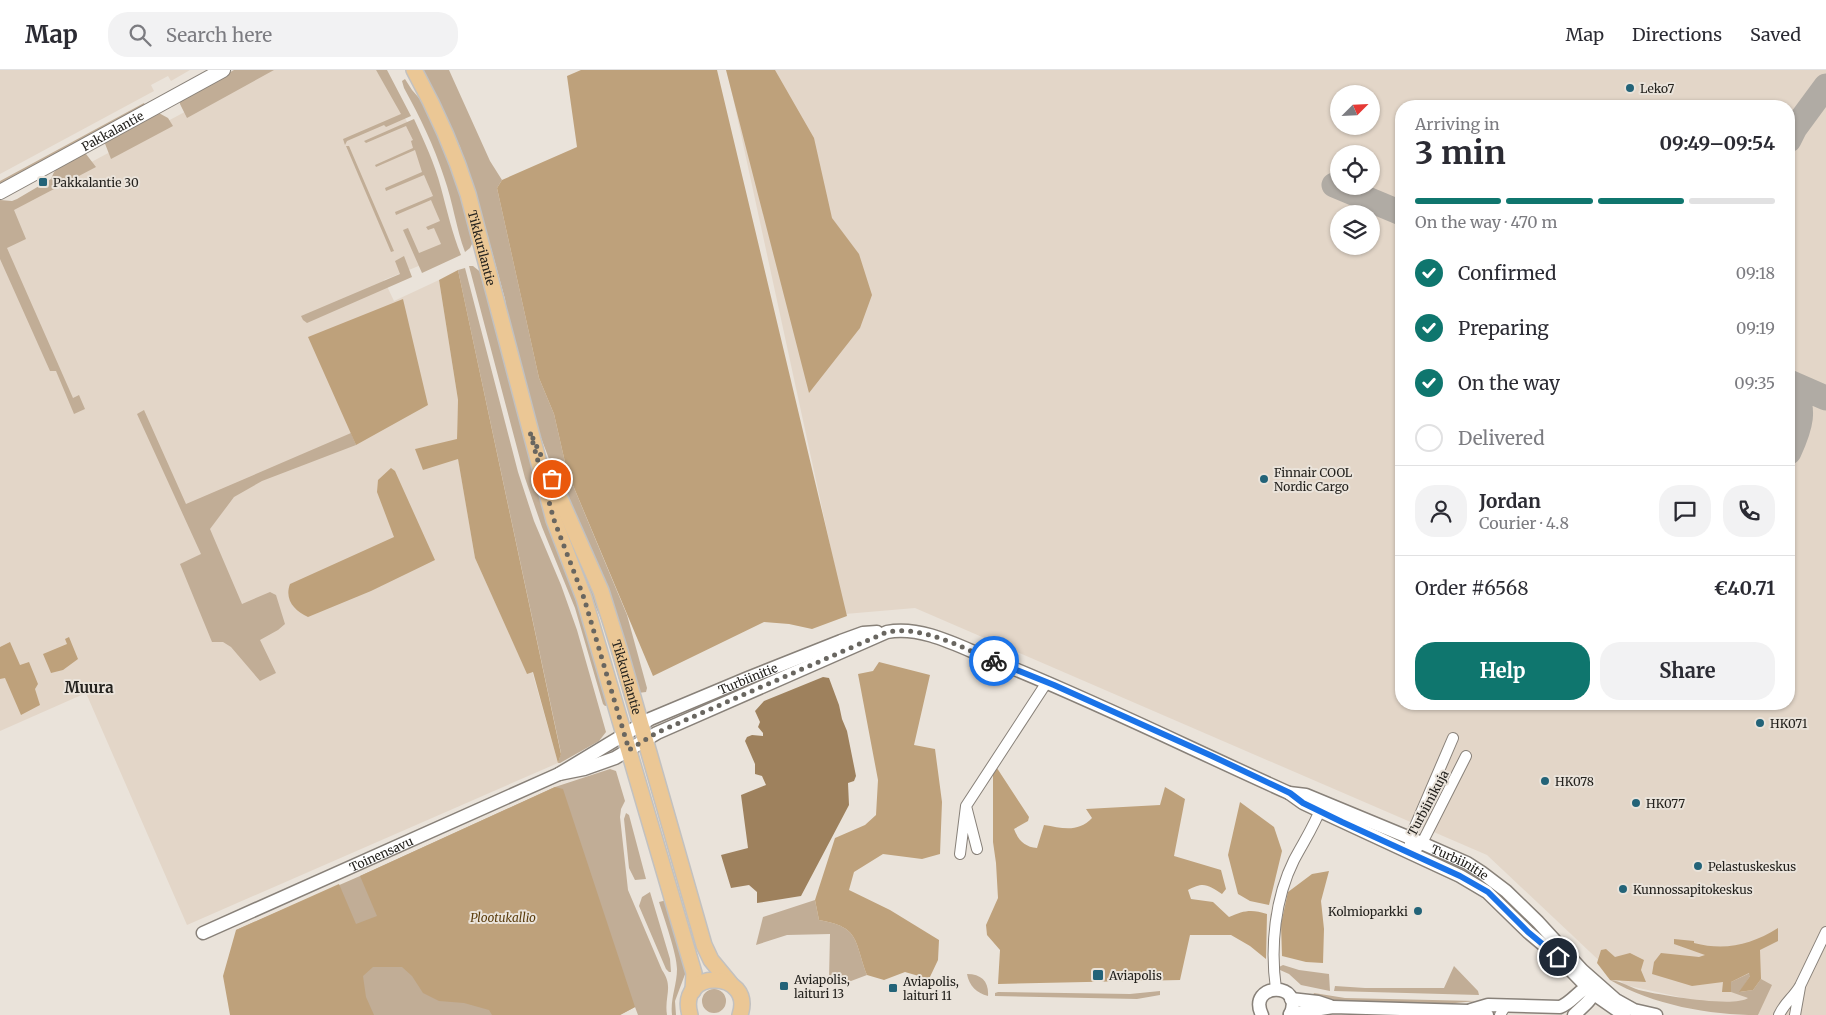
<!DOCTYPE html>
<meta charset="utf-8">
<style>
:root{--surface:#fff;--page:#f2f2f3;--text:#2b2b33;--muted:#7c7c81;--line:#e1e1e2;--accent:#0f766e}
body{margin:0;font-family:Merriweather,serif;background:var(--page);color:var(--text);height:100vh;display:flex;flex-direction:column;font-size:19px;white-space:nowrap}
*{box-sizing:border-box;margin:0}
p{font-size:16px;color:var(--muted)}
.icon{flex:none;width:28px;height:28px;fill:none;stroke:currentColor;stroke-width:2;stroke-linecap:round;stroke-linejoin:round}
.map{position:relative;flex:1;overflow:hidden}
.details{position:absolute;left:1395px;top:30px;width:400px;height:610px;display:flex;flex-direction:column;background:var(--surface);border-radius:20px;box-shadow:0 1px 4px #0004}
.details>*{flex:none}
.needle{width:32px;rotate:66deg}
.buttons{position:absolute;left:1330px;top:15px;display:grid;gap:10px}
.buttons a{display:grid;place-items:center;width:50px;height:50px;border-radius:50%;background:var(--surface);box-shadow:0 1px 4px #0004;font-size:25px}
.pin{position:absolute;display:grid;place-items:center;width:42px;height:42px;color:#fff;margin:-21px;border:2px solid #fff;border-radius:50%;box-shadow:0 1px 5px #0007}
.courier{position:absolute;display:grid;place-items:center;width:50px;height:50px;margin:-25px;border:4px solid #1a73e8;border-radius:50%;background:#fff;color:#222;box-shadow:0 1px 6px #0007}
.overview em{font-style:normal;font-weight:700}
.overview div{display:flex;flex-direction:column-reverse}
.overview{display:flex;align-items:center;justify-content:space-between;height:85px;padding:0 20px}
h1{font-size:32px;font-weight:700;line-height:38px}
.bar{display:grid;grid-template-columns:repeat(4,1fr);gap:8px 5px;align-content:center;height:60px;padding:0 20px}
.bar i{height:6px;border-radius:4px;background:var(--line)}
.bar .selected{background:var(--accent)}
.bar p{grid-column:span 4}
.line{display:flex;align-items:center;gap:12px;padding:0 20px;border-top:1px solid var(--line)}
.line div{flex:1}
.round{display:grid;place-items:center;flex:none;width:52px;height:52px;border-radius:20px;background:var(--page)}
ol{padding:0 20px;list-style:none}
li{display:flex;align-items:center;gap:15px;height:55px}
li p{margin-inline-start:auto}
li .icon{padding:5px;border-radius:50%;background:var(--accent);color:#fff;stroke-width:4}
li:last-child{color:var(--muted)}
li i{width:28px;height:28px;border:2px solid var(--line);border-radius:50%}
.action{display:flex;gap:10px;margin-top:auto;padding:10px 20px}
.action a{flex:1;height:58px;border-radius:20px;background:var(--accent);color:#fff;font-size:20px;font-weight:700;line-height:58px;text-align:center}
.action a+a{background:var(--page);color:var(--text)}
header{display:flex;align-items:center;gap:30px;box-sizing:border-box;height:70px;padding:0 25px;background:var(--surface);border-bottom:1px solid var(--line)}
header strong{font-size:24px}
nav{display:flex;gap:28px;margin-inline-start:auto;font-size:18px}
.search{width:350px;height:45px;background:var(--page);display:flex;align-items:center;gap:12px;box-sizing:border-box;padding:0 18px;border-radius:20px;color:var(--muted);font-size:19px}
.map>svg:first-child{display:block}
.built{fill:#e3d6c8;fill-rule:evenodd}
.green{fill:#c1ad96}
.forest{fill:#bea17b}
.water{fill:#9e815d}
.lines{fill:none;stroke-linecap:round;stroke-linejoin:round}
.taxiway{stroke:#b0aba4;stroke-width:25}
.minor-casing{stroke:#888179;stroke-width:12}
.tertiary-casing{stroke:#888179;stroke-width:15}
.secondary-casing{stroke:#888179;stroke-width:16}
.primary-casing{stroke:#c2c1c0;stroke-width:18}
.minor{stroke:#fff;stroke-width:10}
.tertiary{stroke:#fff;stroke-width:12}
.secondary{stroke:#fff;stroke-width:14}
.primary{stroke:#ebc795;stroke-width:15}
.done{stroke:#696660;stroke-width:5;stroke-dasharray:0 9}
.route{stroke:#1a73e8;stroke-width:6}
.poi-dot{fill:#236378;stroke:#eae3da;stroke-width:2}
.labels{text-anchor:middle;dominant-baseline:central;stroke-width:4;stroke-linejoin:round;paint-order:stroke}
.poi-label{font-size:12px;fill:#24221e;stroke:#eae3da;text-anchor:start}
.street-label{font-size:12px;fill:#24221e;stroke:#eae3da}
.park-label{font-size:12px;font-style:italic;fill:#5a3c0c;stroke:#eae3da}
.quarter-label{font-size:15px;font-weight:bold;fill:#24221e;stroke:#eae3da}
</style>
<header>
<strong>Map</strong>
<div class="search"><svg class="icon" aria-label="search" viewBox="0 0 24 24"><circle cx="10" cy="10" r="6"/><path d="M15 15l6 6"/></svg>Search here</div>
<nav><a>Map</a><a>Directions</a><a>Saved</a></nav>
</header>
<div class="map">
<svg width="1826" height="945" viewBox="0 0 1826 945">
<rect width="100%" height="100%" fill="#eae3da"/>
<path class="built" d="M0,0H190L171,11L168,6L151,15L154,21L0,104Z
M263,0H376L421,75L450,165L426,193L384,210L394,231L439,210L458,330L457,370L415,379L458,388L475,488L527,603L532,601L558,693L187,855L86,623L0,661V141Z
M727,0H1826V945H1761L1625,915L1487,785L915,538L845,544ZM1339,24H1371V56H1339ZM1401,36H1789V634H1401ZM1339,84H1371V116H1339ZM1339,144H1371V176H1339Z"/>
<path class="green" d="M234,0H274L187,48L180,34V30Z
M376,0H387L411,46L386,57L384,55L347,71L345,75L343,69L401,44Z
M422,0H449L490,91L502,110L497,118L539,308L554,344L567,401L627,545L647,618L646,622L638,623L535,352L511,267L505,229L486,160L460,77L442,38Z
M405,9L412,20L426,36L454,100L474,170L470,178L465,182C456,158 453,132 444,107C434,76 420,47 404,18L402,11Z
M144,33L145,35L0,115V111Z
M157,42L168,48L173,56L111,89L104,71Z
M414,49C424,71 435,94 441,118C447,140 452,163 461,185L422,203L403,160L408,158L419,183L441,174L434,158L428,160L426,157L440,151L431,130L396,145L395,142L433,126L424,105L386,121L385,118L422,102L415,80L376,97L375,95L413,78L411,71L413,70L406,56L366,73L364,71Z
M346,76H349L394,181L391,182Z
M82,83L86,84L96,97L14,140L26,169L7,178L73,328L79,325L85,339L74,344L56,301H50L0,189V130L12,131L17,129L51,109L54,102L60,96Z
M404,186L412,207L307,253L303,250L301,246L400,204L395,191Z
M469,196H473L483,204L610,635L605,636L603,634L575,538L542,457L525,408Z
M465,198L518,402L534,451L561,515L577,560L606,662L599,671L560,693H558L561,683L458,200Z
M144,340L186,434L351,363L356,375L262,411L234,427L210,459L242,534L270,522L276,525L285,554L278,560L260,570L276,603L260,611L231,577L223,572H212L180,494L201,484L137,344Z
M562,443L587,501L628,630H625L603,554L569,474Z
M610,699L616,701L625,731L621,739L620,747L628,820L662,900C674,917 664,926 667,945H638L635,937L620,945H278L236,860L360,806L555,717Z
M626,743L629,745L646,809L635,810L629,798L624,749Z
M650,822L670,889L671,902H669L666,899L639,836L642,827Z
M667,830L687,899L675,931L676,945H672C670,929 677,915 677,899C677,884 664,848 659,832Z
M815,830L819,850C860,857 854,870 867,905L851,911L829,910L830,864L787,865L756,875L763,847Z
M1283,895L1299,900L1329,904L1330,921L1301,915L1289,904L1280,900L1279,897Z
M1454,896L1478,921L1479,925L1334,921L1335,916L1365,918H1444Z
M1750,903V906L1740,922L1753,920L1761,909L1772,915L1758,945C1709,945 1653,935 1610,910C1621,911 1629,917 1639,920C1659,925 1734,938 1748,928L1731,922V912Z
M967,904C982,904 989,912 988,926C977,923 969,916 967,904Z
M702 931a12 12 0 1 1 24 0a12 12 0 1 1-24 0Z
M1160,921V925L1137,929L995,926V923L998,922L1130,924Z
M1314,923L1345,928L1476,931L1445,934L1335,931L1312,927Z"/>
<path class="forest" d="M581,0H717L847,546L812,559L789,554L764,552L653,606L567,401L554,344L539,308L497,118L502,110L577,77L567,6Z
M726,0H775L814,68L832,148L859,184L872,225L860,258L809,323Z
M458,200L561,684L558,693L533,602L527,604L475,488L458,389L423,400L415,379L457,369L458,330L439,210Z
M403,229L428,335L356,375L308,267Z
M391,398L395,401L435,490L371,521L308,547C295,541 284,530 290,514L394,467L377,422L378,410Z
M69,567L78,589L63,600L51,603L43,584L67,574L65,569Z
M10,572L20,595L29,592L38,614L35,619L40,635L21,645L5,608L0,609V577Z
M879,592L930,605L914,675L935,679L942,732L940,784L922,789L883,784L854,802L849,820L890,840L939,870L938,890L929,909L905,902L884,910L867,905C854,870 860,857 819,850L815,830L835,768L865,755L876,745L878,710L858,604L873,601Z
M993,692L1029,747L1028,751L1014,759C1018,770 1025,777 1037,778L1044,755C1062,758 1078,763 1092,748L1086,739L1160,735L1165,717L1185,729L1174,786L1221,800L1226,819L1222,824C1208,815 1204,811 1188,820L1191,829L1213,832L1229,847C1244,840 1252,839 1267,844L1266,889L1250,876L1231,865H1190L1180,910L998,914L1000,880L987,865L986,855L998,828L996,793L993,772Z
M555,717L563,719L635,937L620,945H492L489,940L464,933L439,931L423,923L412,906L402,897H373L363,906L366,927L374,945H230L223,906L236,860L339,814L356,854L377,846L360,806Z
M1240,732L1274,757L1282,781L1269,835L1250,831L1238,824L1228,785Z
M1329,801L1321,831L1324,859L1323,893L1306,892L1282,886L1281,854L1288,822L1312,804Z
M1778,858V871L1760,880L1761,909L1753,920L1739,922L1750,906L1749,903L1731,912V922H1722L1723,912L1692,916L1652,904L1654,892L1661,883L1699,887L1705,885L1674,874V869L1694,871V873C1725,881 1751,875 1778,858Z
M1606,879L1615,887L1630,883L1644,890L1641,900L1646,912L1610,910L1597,893L1601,880Z"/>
<path class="water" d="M823,607L829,608L839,635L842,649L847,661L856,706L854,711L848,713L849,735L801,826L757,833V822L749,815L731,818L721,785L748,778L741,725L766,715L762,706L755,704V694L745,671L747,667L752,665L763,666V663L758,657L760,652L755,641L764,631Z"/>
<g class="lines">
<path class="taxiway" d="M1789,70L1795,58L1826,16
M1334,115L1401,143
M1789,312L1826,328
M1789,316C1809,336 1799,360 1789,382"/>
<g class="minor-casing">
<path id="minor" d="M966,736L1047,612
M1410,775V768L1453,668
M960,784L966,736L977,779
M1411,784L1422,773L1466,686
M1276,919C1270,877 1275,828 1294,790C1304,771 1315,755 1322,735
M1500,945L1506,935
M1779,945C1785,932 1793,928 1800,916L1826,862
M1795,945L1800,917"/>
</g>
<g class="tertiary-casing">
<g id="tertiary">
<path d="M559,704L584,699L615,688L657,663L887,562C923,555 962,578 995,591C1095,631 1191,679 1289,723L1303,733L1320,741L1460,806L1487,822L1528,862L1558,887L1594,924L1624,945"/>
<path id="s1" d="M1289,723L1306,725L1410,768L1467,793L1481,802L1506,821L1538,852L1582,900L1616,930L1634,940L1656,945"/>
<path id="s2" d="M203,863L559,704L650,649L748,608L841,571L863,563L877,562"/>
<path d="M1291,929L1318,932L1330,936"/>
<path d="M1471,940L1488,935L1560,937C1573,932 1579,919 1592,915"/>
<path d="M1290,944L1333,937L1468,941L1487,945"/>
<path d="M1262,945C1246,912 1306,911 1290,945"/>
<path d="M1574,945C1582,937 1593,930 1595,918"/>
</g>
</g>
<g class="secondary-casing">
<g id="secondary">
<path id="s3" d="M0,122L223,0"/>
</g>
</g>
<g class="primary-casing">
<g id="primary">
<path id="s4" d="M414,0C436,40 454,80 468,124L554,450L584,528L694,903L693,921"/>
<path id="s5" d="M548,401L601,521L621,585L704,875L711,890L730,913"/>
<path d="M690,945C676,897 755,900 740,945"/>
</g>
</g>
<use href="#minor" class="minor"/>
<use href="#tertiary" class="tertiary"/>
<use href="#secondary" class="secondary"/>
<use href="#primary" class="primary"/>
</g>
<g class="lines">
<path class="done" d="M552,409L530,362L554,450L584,528L629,680L656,663L887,562C923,555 962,578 994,591"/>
<path class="route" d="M994,591L1054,615L1212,686L1290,723L1303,733L1342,752L1460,806L1488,822L1528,862L1558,887"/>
</g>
<g class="poi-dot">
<circle cx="1630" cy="18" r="5"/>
<rect x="38" y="107" width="10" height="10" rx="2.5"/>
<circle cx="1264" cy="409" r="5"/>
<circle cx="1760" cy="653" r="5"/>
<circle cx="1545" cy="711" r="5"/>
<circle cx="1636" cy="733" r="5"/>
<circle cx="1698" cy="796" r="5"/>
<circle cx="1623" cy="819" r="5"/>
<circle cx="1418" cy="841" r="5"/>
<rect x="1092" y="899" width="12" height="12" rx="2.5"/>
<rect x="779" y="911" width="10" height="10" rx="2.5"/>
<rect x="888" y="913" width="10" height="10" rx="2.5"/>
</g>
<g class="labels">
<g class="poi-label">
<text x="1640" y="18">Leko7</text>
<text x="53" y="112">Pakkalantie 30</text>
<text x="1274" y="402">Finnair COOL<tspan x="1274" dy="14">Nordic Cargo</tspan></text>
<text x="1770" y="653">HK071</text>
<text x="1555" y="711">HK078</text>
<text x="1646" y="733">HK077</text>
<text x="1708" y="796">Pelastuskeskus</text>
<text x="1633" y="819">Kunnossapitokeskus</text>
<text x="1408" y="841" text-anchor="end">Kolmioparkki</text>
<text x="1109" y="905">Aviapolis</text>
<text x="794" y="909">Aviapolis,<tspan x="794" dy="14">laituri 13</tspan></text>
<text x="903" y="911">Aviapolis,<tspan x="903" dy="14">laituri 11</tspan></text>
</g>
<g class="street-label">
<text stroke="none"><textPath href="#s3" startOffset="128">Pakkalantie</textPath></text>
<text stroke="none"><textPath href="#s4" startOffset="191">Tikkurilantie</textPath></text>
<text stroke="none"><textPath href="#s5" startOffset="221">Tikkurilantie</textPath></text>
<text stroke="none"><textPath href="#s2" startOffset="602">Turbiinitie</textPath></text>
<text transform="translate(1428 733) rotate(-62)">Turbiinikuja</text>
<text stroke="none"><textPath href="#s2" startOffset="195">Toinensavu</textPath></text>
<text stroke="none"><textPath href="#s1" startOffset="185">Turbiinitie</textPath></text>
</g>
<g class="park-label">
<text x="503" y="847">Plootukallio</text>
</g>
<g class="quarter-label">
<text x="89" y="617">Muura</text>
</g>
</g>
</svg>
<div class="buttons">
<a><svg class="needle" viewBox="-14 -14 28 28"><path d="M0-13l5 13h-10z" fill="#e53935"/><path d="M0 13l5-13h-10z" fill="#7c7c81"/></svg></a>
<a><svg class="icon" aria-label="locate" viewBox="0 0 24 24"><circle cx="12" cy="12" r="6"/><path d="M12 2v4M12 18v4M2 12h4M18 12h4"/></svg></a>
<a><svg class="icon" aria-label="layers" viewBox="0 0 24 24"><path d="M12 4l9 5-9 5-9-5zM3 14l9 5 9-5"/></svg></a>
</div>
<div class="pin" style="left:552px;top:409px;background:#ea580c"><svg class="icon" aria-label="bag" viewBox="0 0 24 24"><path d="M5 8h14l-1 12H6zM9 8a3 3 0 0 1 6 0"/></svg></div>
<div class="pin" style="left:1558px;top:887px;background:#1f2937"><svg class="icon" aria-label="home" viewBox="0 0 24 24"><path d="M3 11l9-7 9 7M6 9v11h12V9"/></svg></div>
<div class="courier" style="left:994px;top:591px"><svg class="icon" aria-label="bike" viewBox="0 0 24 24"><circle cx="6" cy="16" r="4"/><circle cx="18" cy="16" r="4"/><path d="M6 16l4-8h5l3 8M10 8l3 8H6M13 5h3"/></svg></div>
<section class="details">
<div class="overview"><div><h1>3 min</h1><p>Arriving in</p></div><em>09:49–09:54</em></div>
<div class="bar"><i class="selected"></i><i class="selected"></i><i class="selected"></i><i></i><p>On the way · 470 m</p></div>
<ol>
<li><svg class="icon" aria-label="check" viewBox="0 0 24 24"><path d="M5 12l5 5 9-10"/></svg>Confirmed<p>09:18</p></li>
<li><svg class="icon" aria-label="check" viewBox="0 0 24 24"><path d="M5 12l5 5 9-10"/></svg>Preparing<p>09:19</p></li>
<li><svg class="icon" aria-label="check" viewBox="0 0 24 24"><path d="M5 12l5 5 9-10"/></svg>On the way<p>09:35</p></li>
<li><i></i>Delivered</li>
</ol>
<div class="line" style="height:90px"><a class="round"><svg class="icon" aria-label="person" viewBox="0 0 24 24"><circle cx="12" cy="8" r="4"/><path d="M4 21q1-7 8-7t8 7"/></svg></a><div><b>Jordan</b><p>Courier · 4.8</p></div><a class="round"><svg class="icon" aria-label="chat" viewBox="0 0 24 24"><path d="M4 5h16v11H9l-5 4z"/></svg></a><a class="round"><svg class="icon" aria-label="phone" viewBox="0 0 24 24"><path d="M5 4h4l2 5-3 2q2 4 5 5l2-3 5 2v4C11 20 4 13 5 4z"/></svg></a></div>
<div class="line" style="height:65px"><div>Order #6568</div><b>€40.71</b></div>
<div class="action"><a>Help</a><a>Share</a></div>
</section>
</div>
